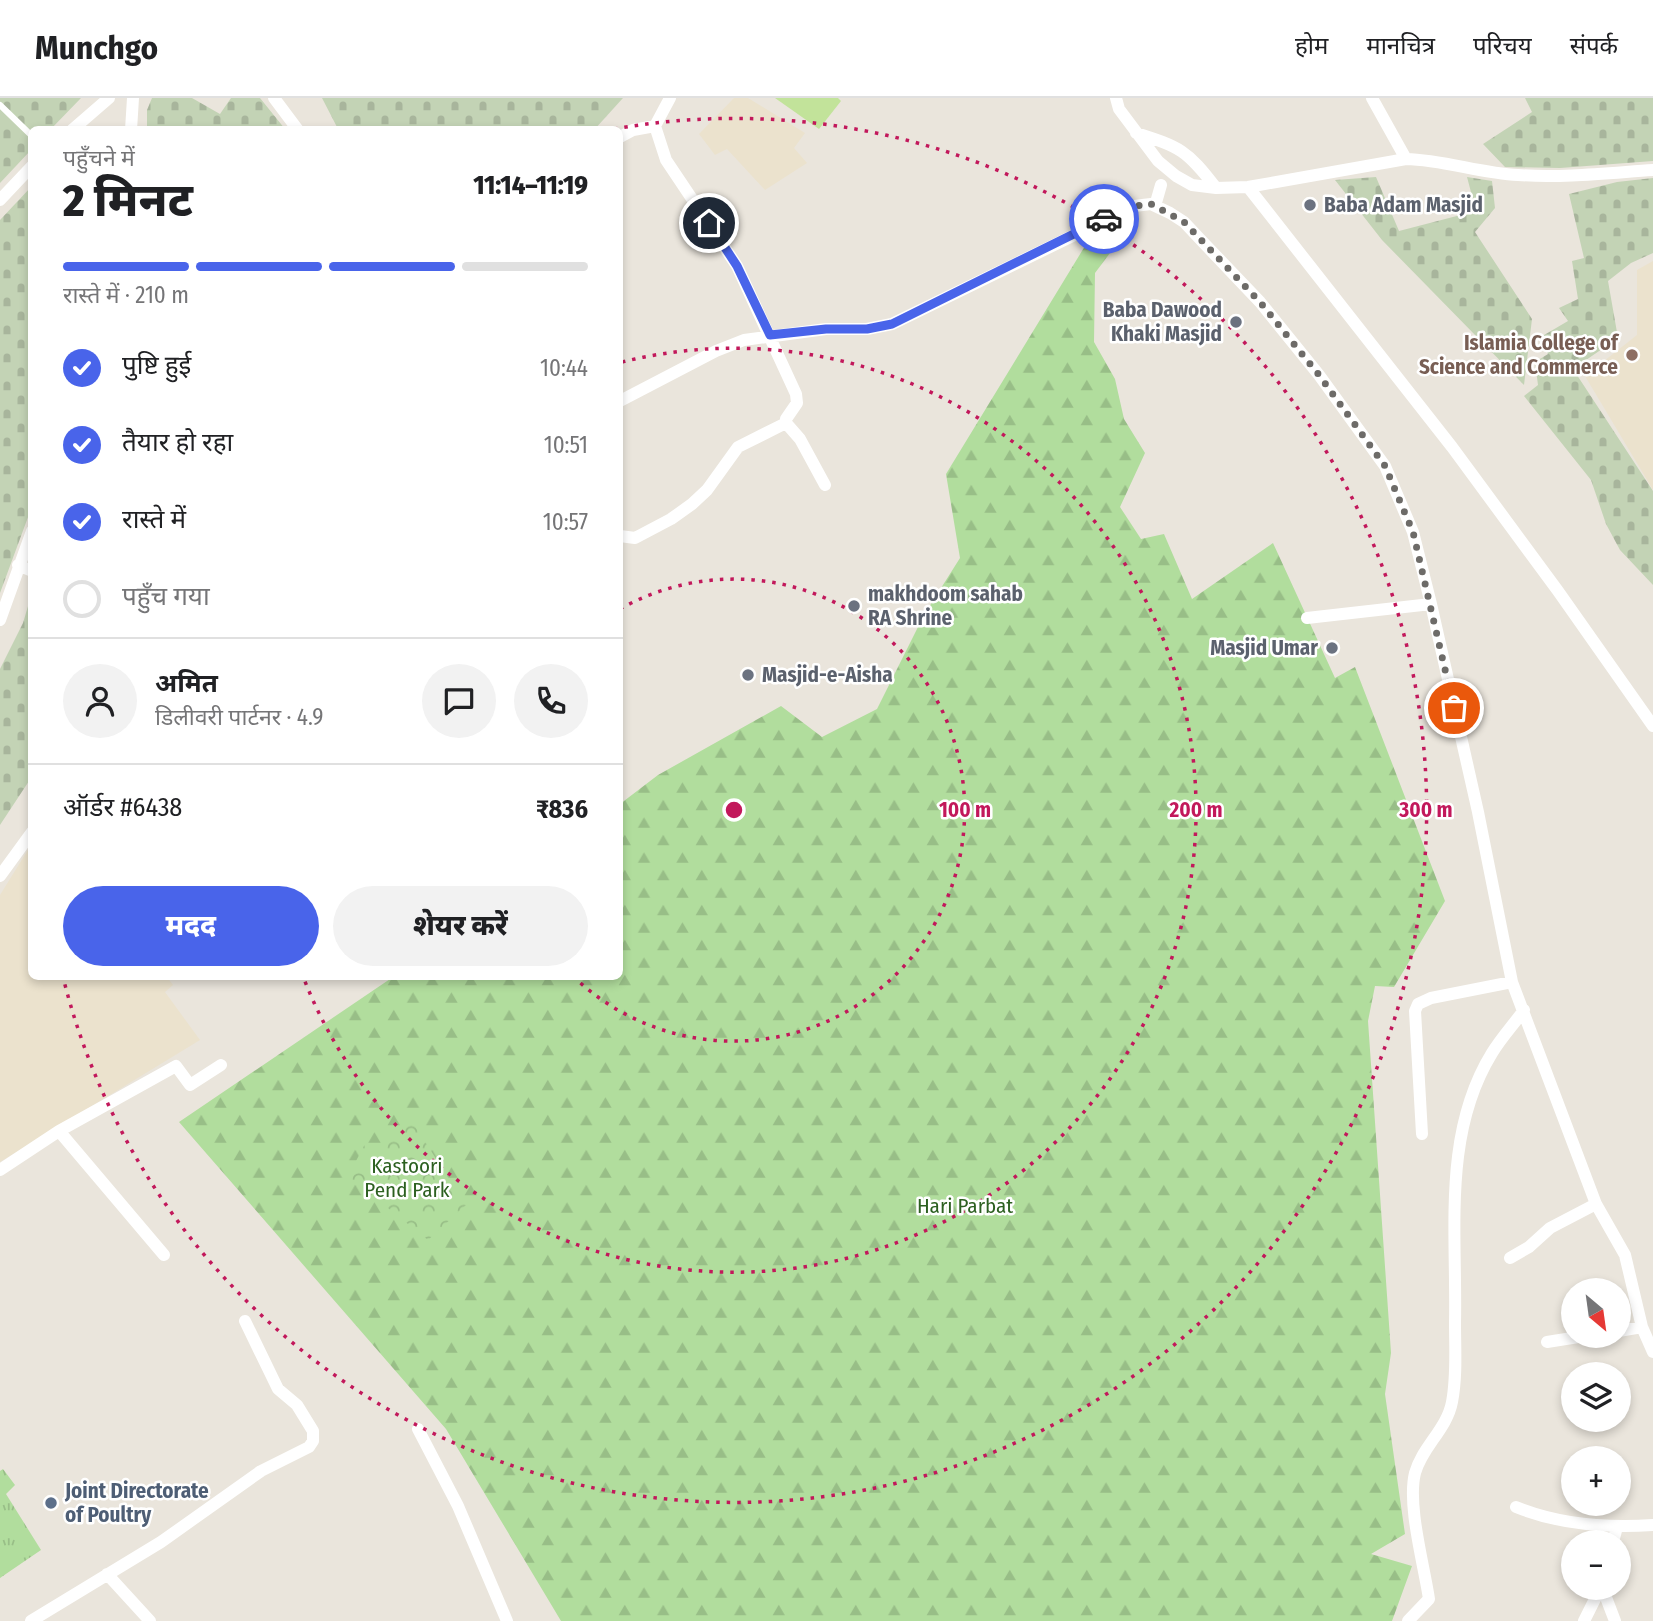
<!DOCTYPE html>
<html lang="hi">
<meta charset="utf-8">
<style>
:root{--surface:#fff;--page:#f2f2f2;--text:#202124;--muted:#757577;--line:#e0e0e0;--accent:#4964ea}
body{margin:0;font-family:"Fira Sans Condensed","Noto Sans Devanagari",sans-serif;background:var(--page);color:var(--text);height:100vh;display:flex;flex-direction:column;font-size:26px;white-space:nowrap}
*{box-sizing:border-box;margin:0}
p{font-size:23px;color:var(--muted)}
.icon{flex:none;width:38px;height:38px;fill:none;stroke:currentColor;stroke-width:2;stroke-linecap:round;stroke-linejoin:round}
.map{position:relative;flex:1;overflow:hidden}
.details{position:absolute;left:28px;top:28px;width:595px;height:854px;display:flex;flex-direction:column;background:var(--surface);border-radius:10px;box-shadow:0 4px 10px #0003}
.details>*{flex:none}
.needle{width:46px;rotate:151deg}
.controls{position:absolute;left:1561px;top:1180px;display:grid;gap:14px}
.controls a{display:grid;place-items:center;width:70px;height:70px;border-radius:50%;background:var(--surface);box-shadow:0 4px 10px #0003;font-size:35px}
.pin{position:absolute;display:grid;place-items:center;width:60px;height:60px;color:#fff;margin:-30px;border:4px solid #fff;border-radius:50%;box-shadow:0 2px 7px #0007}
.courier{position:absolute;display:grid;place-items:center;width:70px;height:70px;margin:-35px;border:5px solid #4964ea;border-radius:50%;background:#fff;color:#222;box-shadow:0 2px 9px #0007}
.head em{font-style:normal;font-weight:800}
.head div{display:flex;flex-direction:column-reverse}
.head{display:flex;align-items:center;justify-content:space-between;height:119px;padding:0 35px}
h1{font-size:46px;font-weight:800;line-height:52px}
.bar{display:grid;grid-template-columns:repeat(4,1fr);gap:10px 7px;align-content:center;height:84px;padding:0 35px}
.bar i{height:9px;border-radius:5px;background:var(--line)}
.bar .current{background:var(--accent)}
.bar p{grid-column:span 4}
.line{display:flex;align-items:center;gap:18px;padding:0 35px;border-top:2px solid var(--line)}
.line div{flex:1}
.round{display:grid;place-items:center;flex:none;width:74px;height:74px;border-radius:37px;background:var(--page)}
ol{padding:0 35px;list-style:none}
li{display:flex;align-items:center;gap:21px;height:77px}
li p{margin-inline-start:auto}
li .icon{padding:7px;border-radius:50%;background:var(--accent);color:#fff;stroke-width:4}
li:last-child{color:var(--muted)}
li i{width:38px;height:38px;border:4px solid var(--line);border-radius:50%}
.button{display:flex;gap:14px;margin-top:auto;padding:14px 35px}
.button a{flex:1;height:80px;border-radius:42px;background:var(--accent);color:#fff;font-size:28px;font-weight:800;line-height:80px;text-align:center}
.button a+a{background:var(--page);color:var(--text)}
header{display:flex;align-items:center;gap:42px;box-sizing:border-box;height:98px;padding:0 35px;background:var(--surface);border-bottom:2px solid var(--line)}
header strong{font-size:33px}
nav{display:flex;gap:38px;margin-inline-start:auto;font-size:24px}
.map>svg:first-child{display:block}
.education{fill:#ebe2cd}
.grass{fill:url(#grass-tufts)}
.forest{fill:url(#forest-firs)}
.cemetery{fill:url(#cemetery-stones)}
.park{fill:url(#park-crowns)}
.pitch{fill:#c2e39a}
.lines{fill:none;stroke-linecap:round;stroke-linejoin:round}
.lane{stroke:#fff;stroke-width:6}
.street{stroke:#fff;stroke-width:12}
.done{stroke:#6d6b68;stroke-width:7;stroke-dasharray:0 12.6}
.route{stroke:#4964ea;stroke-width:9}
.ring{fill:none;stroke:#c2185b;stroke-width:3.5;stroke-dasharray:3.5 7}
.worship-dot{fill:#6b7280;stroke:#fff;stroke-width:2.5}
.education-dot{fill:#8d6e63;stroke:#fff;stroke-width:2.5}
.service-dot{fill:#5c6f8a;stroke:#fff;stroke-width:2.5}
.labels{text-anchor:middle;dominant-baseline:central;stroke-width:5;stroke-linejoin:round;paint-order:stroke}
.worship-label{font-size:21px;font-weight:bold;fill:#5b616d;stroke:#fff;text-anchor:start}
.education-label{font-size:21px;font-weight:bold;fill:#785e54;stroke:#fff;text-anchor:end}
.park-label{font-size:21px;fill:#2c6020;stroke:#fff}
.service-label{font-size:21px;font-weight:bold;fill:#4e5e75;stroke:#fff;text-anchor:start}
.centre{fill:#c2185b;stroke:#fff;stroke-width:3.5}
.ring-label{font-size:21px;text-anchor:middle;font-weight:bold;fill:#c2185b;stroke:#fff;stroke-width:5;stroke-linejoin:round;paint-order:stroke}
</style>
<header>
<strong>Munchgo</strong>
<nav><a>होम</a><a>मानचित्र</a><a>परिचय</a><a>संपर्क</a></nav>
</header>
<div class="map">
<svg width="1653" height="1523" viewBox="0 0 1653 1523">
<defs>
<pattern id="grass-tufts" width="24" height="20" patternUnits="userSpaceOnUse" patternTransform="scale(1.75)"><rect width="24" height="20" fill="#b1dd9d"/><path d="M3 7l-1-3M5 7V3M7 7l1-3M15 17l-1-3M17 17v-4M19 17l1-3" fill="none" stroke="#98be87"/></pattern>
<pattern id="forest-firs" width="22" height="20" patternUnits="userSpaceOnUse" patternTransform="scale(1.75)"><rect width="22" height="20" fill="#b1dd9d"/><path d="M5 1l3.5 6h-7zM16 11l3.5 6h-7z" fill="#98be87"/></pattern>
<pattern id="cemetery-stones" width="16" height="16" patternUnits="userSpaceOnUse" patternTransform="scale(1.75)"><rect width="16" height="16" fill="#c3d3b5"/><path d="M2 7V4a2 2 0 0 1 4 0v3zM10 15v-3a2 2 0 0 1 4 0v3z" fill="#a8b59c"/></pattern>
<pattern id="park-crowns" width="20" height="18" patternUnits="userSpaceOnUse" patternTransform="scale(1.75)"><rect width="20" height="18" fill="#b1dd9d"/><path d="M2 6a3 3 0 1 1 6 0M12 15a3 3 0 1 1 6 0" fill="none" stroke="#98be87"/></pattern>
</defs>
<rect width="100%" height="100%" fill="#eae5dc"/>
<path class="education" d="M734,0H748L805,35L794,50L807,65L765,92L727,51L715,57L699,36Z
M1653,163V392L1585,278L1637,237V172Z
M31,747L32,878L167,879L173,887L165,894L200,942L0,1064V797Z"/>
<path class="grass" d="M3,1371L15,1387L6,1396L41,1452L0,1480V1373Z"/>
<path class="forest" d="M1131,127L1095,175L1094,244L1115,281L1124,321L1145,355L1120,409L1141,441L1164,436L1192,501L1273,445L1335,580L1355,569L1445,803L1394,889L1375,888L1368,923L1391,1255L1385,1296L1405,1436L1371,1456L1412,1468L1392,1523H561L446,1331L179,1024L393,879L620,878V706L658,677L781,608L822,639L877,611L924,517L960,460L946,376L1085,148Z"/>
<path class="cemetery" d="M0,0H81L51,31L32,32L31,52L0,85Z
M152,0H192L220,16L231,0H260L285,31H147V12Z
M322,0H623L594,32L338,31Z
M1525,0H1653V63L1560,70L1505,69L1483,46L1532,14Z
M1376,79L1399,133L1476,113L1467,79L1492,83L1495,110L1475,134L1532,221L1524,287L1382,142L1335,82Z
M1653,80V155L1631,165L1608,183L1618,240L1573,271L1653,393V487L1620,452L1606,426L1591,382L1524,298L1538,287L1535,264L1548,256L1539,240L1568,223L1559,210L1578,201L1572,163L1584,160L1569,96L1617,84Z
M31,89V411L0,495V122Z
M31,498V680L0,727V571L23,525Z"/>
<path class="park" d="M409,1019L466,1107L428,1142L348,1078L365,1046L379,1057Z"/>
<path class="pitch" d="M775,0H838L841,3L819,31Z"/>
<g class="lines">
<path class="lane" d="M0,7L32,38"/>
<path class="street" d="M274,0L298,32
M670,0L655,28L666,62L737,168L796,296L797,305L786,321V325L800,341L825,387
M1116,0L1119,11L1158,63L1176,78L1192,87L1216,90L1248,89L1406,61C1444,62 1480,75 1518,77C1563,80 1608,75 1653,72
M1372,0L1406,61
M72,32L109,0
M131,32L133,0
M1136,35C1180,49 1187,52 1216,90
M620,39L633,32L655,28
M1248,89L1452,349L1558,493L1653,628
M0,102L32,68
M1155,108L1161,87
M620,303L716,253L744,242L826,231H867L892,226L1134,108L1151,106L1170,115L1184,124L1199,140L1260,204L1319,277L1385,368L1413,434L1431,506L1478,714L1512,884L1596,1106L1625,1157L1642,1229L1653,1254
M620,438L635,440L671,421L692,406L707,392L738,349L786,325
M18,467L32,473
M1307,520L1431,506
M0,522L32,433
M0,778L32,734
M59,1033L164,1157
M1422,1036L1415,913L1418,906L1431,900L1512,884
M0,1072L59,1033L176,968L190,987L221,967
M1510,1160L1529,1149L1550,1130L1596,1106
M1619,1233L1642,1229
M1547,1244L1591,1237
M418,1331L458,1408L507,1523
M1516,1409C1558,1426 1608,1430 1653,1427
M1613,1444L1617,1429
M107,1476L150,1523
M1602,1489L1615,1523
M31,1523L161,1444L261,1373L309,1349L313,1343V1333L297,1307L278,1291L245,1223
M1408,1523L1429,1501C1424,1467 1407,1407 1415,1375C1422,1349 1447,1331 1452,1304C1457,1278 1455,1251 1455,1225C1457,1134 1442,1036 1492,955C1501,940 1514,926 1524,912
M1584,1523L1601,1489"/>
</g>
<g class="lines">
<path class="done" d="M1104,121L1134,108L1151,106L1184,124L1260,204L1319,277L1385,368L1413,434L1454,610"/>
<path class="route" d="M709,125L737,168L770,237L826,231H867L892,226L1104,121"/>
</g>
<g class="ring">
<path d="M620 511A231 231 0 1 1 575 880"/>
<path d="M622 264A462 462 0 1 1 304 881"/>
<path d="M614 31A692 692 0 1 1 63 879"/>
</g>
<g class="worship-dot">
<circle cx="1310" cy="107" r="7"/>
<circle cx="1236" cy="224" r="7"/>
<circle cx="854" cy="508" r="7"/>
<circle cx="1332" cy="550" r="7"/>
<circle cx="748" cy="577" r="7"/>
</g>
<circle class="education-dot" cx="1632" cy="257" r="7"/>
<circle class="service-dot" cx="51" cy="1405" r="7"/>
<g class="labels">
<g class="worship-label">
<text x="1324" y="107">Baba Adam Masjid</text>
<text x="1222" y="212" text-anchor="end">Baba Dawood<tspan x="1222" dy="24">Khaki Masjid</tspan></text>
<text x="868" y="496">makhdoom sahab<tspan x="868" dy="24">RA Shrine</tspan></text>
<text x="1318" y="550" text-anchor="end">Masjid Umar</text>
<text x="762" y="577">Masjid-e-Aisha</text>
</g>
<g class="education-label">
<text x="1618" y="245">Islamia College of<tspan x="1618" dy="24">Science and Commerce</tspan></text>
</g>
<g class="park-label">
<text x="407" y="1068">Kastoori<tspan x="407" dy="24">Pend Park</tspan></text>
<text x="965" y="1108">Hari Parbat</text>
</g>
<g class="service-label">
<text x="65" y="1393">Joint Directorate<tspan x="65" dy="24">of Poultry</tspan></text>
</g>
</g>
<circle cx="734" cy="712" r="10" class="centre"/>
<g class="ring-label">
<text x="965" y="719">100 m</text>
<text x="1196" y="719">200 m</text>
<text x="1426" y="719">300 m</text>
</g>
</svg>
<div class="controls">
<a><svg class="needle" viewBox="-14 -14 28 28"><path d="M0-13l5 13h-10z" fill="#e53935"/><path d="M0 13l5-13h-10z" fill="#757577"/></svg></a>
<a><svg class="icon" aria-label="layers" viewBox="0 0 24 24"><path d="M12 4l9 5-9 5-9-5zM3 14l9 5 9-5"/></svg></a>
<a>+</a>
<a>−</a>
</div>
<div class="pin" style="left:1454px;top:610px;background:#ea580c"><svg class="icon" aria-label="bag" viewBox="0 0 24 24"><path d="M5 8h14l-1 12H6zM9 8a3 3 0 0 1 6 0"/></svg></div>
<div class="pin" style="left:709px;top:125px;background:#1f2937"><svg class="icon" aria-label="home" viewBox="0 0 24 24"><path d="M3 11l9-7 9 7M6 9v11h12V9"/></svg></div>
<div class="courier" style="left:1104px;top:121px"><svg class="icon" aria-label="car" viewBox="0 0 24 24"><path d="M5 17H2v-5l4-1 3-4h7l3 4 3 1v5h-3M9 17h6M6 11h13"/><circle cx="7" cy="17" r="2"/><circle cx="17" cy="17" r="2"/></svg></div>
<section class="details">
<div class="head"><div><h1>2 मिनट</h1><p>पहुँचने में</p></div><em>11:14–11:19</em></div>
<div class="bar"><i class="current"></i><i class="current"></i><i class="current"></i><i></i><p>रास्ते में · 210 m</p></div>
<ol>
<li><svg class="icon" aria-label="check" viewBox="0 0 24 24"><path d="M5 12l5 5 9-10"/></svg>पुष्टि हुई<p>10:44</p></li>
<li><svg class="icon" aria-label="check" viewBox="0 0 24 24"><path d="M5 12l5 5 9-10"/></svg>तैयार हो रहा<p>10:51</p></li>
<li><svg class="icon" aria-label="check" viewBox="0 0 24 24"><path d="M5 12l5 5 9-10"/></svg>रास्ते में<p>10:57</p></li>
<li><i></i>पहुँच गया</li>
</ol>
<div class="line" style="height:126px"><a class="round"><svg class="icon" aria-label="person" viewBox="0 0 24 24"><circle cx="12" cy="8" r="4"/><path d="M4 21q1-7 8-7t8 7"/></svg></a><div><b>अमित</b><p>डिलीवरी पार्टनर · 4.9</p></div><a class="round"><svg class="icon" aria-label="chat" viewBox="0 0 24 24"><path d="M4 5h16v11H9l-5 4z"/></svg></a><a class="round"><svg class="icon" aria-label="phone" viewBox="0 0 24 24"><path d="M5 4h4l2 5-3 2q2 4 5 5l2-3 5 2v4C11 20 4 13 5 4z"/></svg></a></div>
<div class="line" style="height:91px"><div>ऑर्डर #6438</div><b>₹836</b></div>
<div class="button"><a>मदद</a><a>शेयर करें</a></div>
</section>
</div>
